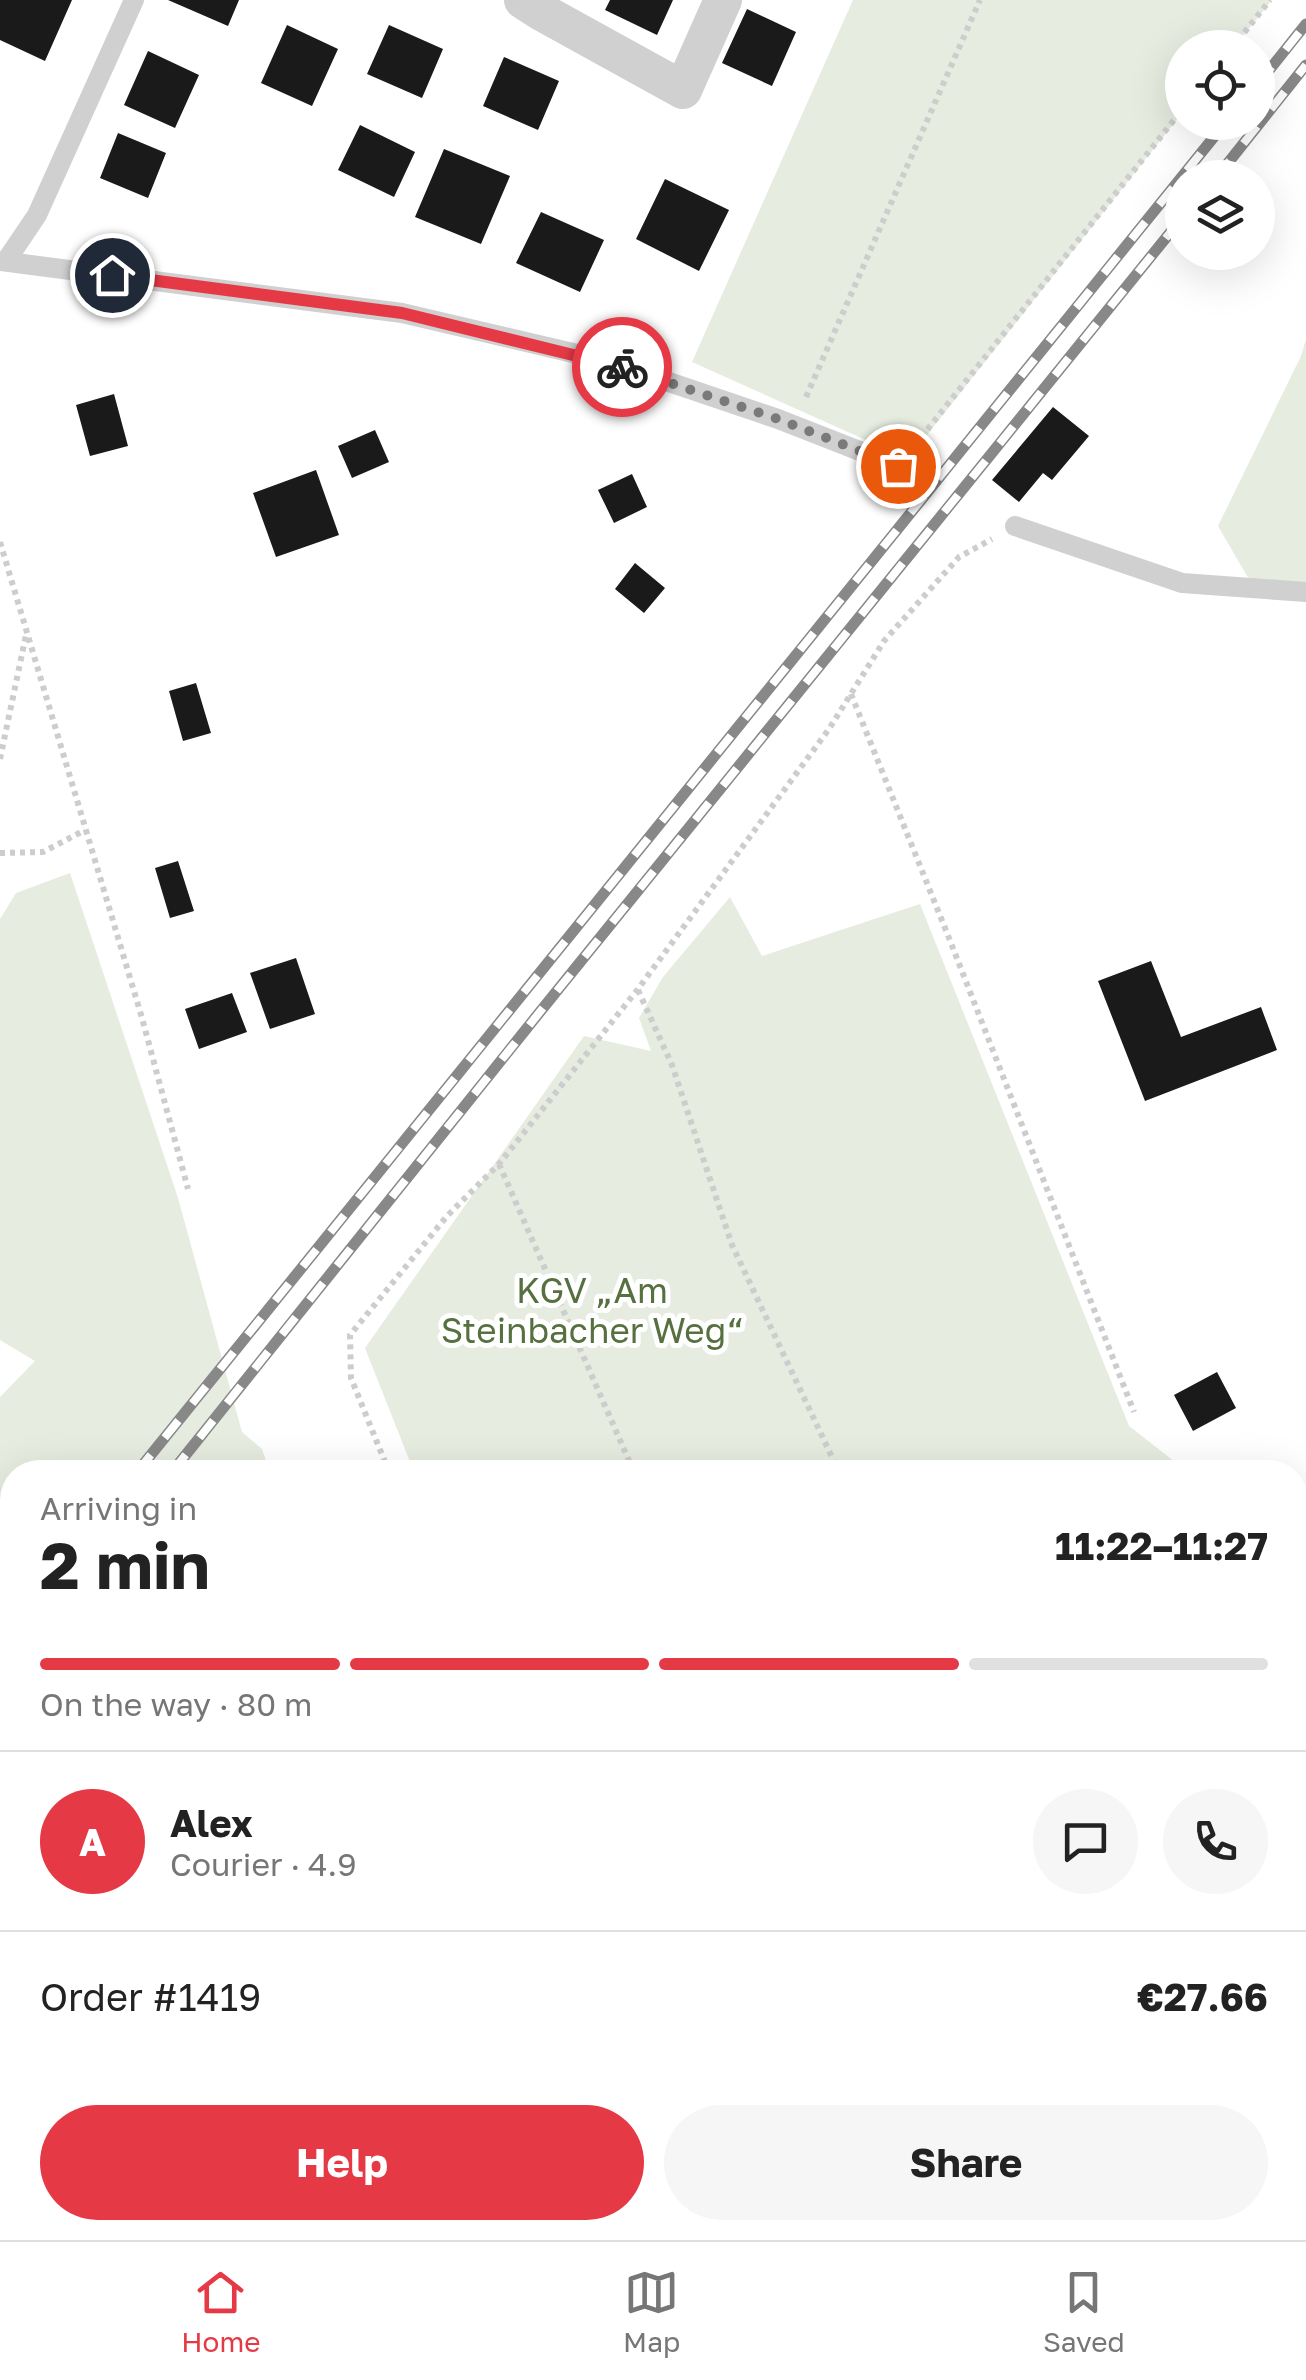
<!DOCTYPE html>
<meta charset="utf-8">
<style>
:root{--surface:#fff;--page:#f6f6f6;--text:#222;--muted:#767676;--line:#e0e0e0;--accent:#e63946}
body{margin:0;font-family:"Golos Text",sans-serif;background:var(--page);color:var(--text);height:100vh;display:flex;flex-direction:column;font-size:38px;white-space:nowrap}
*{box-sizing:border-box;margin:0}
p{font-size:32px;color:var(--muted)}
.icon{flex:none;width:55px;height:55px;fill:none;stroke:currentColor;stroke-width:2;stroke-linecap:round;stroke-linejoin:round}
.map{position:relative;flex:1;overflow:hidden}
.panel{position:absolute;left:0px;top:1460px;width:1308px;height:780px;display:flex;flex-direction:column;background:var(--surface);border-radius:40px 40px 0 0;box-shadow:0 10px 40px #0002}
.panel>*{flex:none}
.tools{position:absolute;left:1165px;top:30px;display:grid;gap:20px}
.tools a{display:grid;place-items:center;width:110px;height:110px;border-radius:50%;background:var(--surface);box-shadow:0 10px 40px #0002;font-size:50px}
.pin{position:absolute;display:grid;place-items:center;width:85px;height:85px;color:#fff;margin:-42px;border:5px solid #fff;border-radius:50%;box-shadow:0 2px 10px #0007}
.courier{position:absolute;display:grid;place-items:center;width:100px;height:100px;margin:-50px;border:8px solid #e63946;border-radius:50%;background:#fff;color:#222;box-shadow:0 2px 12px #0007}
.headline em{font-style:normal;font-weight:700}
.headline div{display:flex;flex-direction:column-reverse}
.headline{display:flex;align-items:center;justify-content:space-between;height:170px;padding:0 40px}
h1{font-size:65px;font-weight:700;line-height:75px}
.bar{display:grid;grid-template-columns:repeat(4,1fr);gap:15px 10px;align-content:center;height:120px;padding:0 40px}
.bar i{height:12px;border-radius:8px;background:var(--line)}
.bar .on{background:var(--accent)}
.bar p{grid-column:span 4}
.line{display:flex;align-items:center;gap:25px;padding:0 40px;border-top:2px solid var(--line)}
.line div{flex:1}
.round{display:grid;place-items:center;flex:none;width:105px;height:105px;border-radius:52px;background:var(--page)}
.cta{display:flex;gap:20px;margin-top:auto;padding:20px 40px}
.cta a{flex:1;height:115px;border-radius:60px;background:var(--accent);color:#fff;font-size:40px;font-weight:700;line-height:115px;text-align:center}
.cta a+a{background:var(--page);color:var(--text)}
.tabs{display:flex;justify-content:space-around;align-items:center;height:140px;border-top:2px solid var(--line);background:var(--surface);font-size:28px;color:var(--muted)}
.tabs a{display:grid;justify-items:center;gap:5px}
.tabs .on{color:var(--accent)}
.map>svg:first-child{display:block}
.green{fill:#e6ecdf}
.building{fill:#1a1a1a}
.lines{fill:none;stroke-linecap:round;stroke-linejoin:round}
.path{stroke:#cdcdcd;stroke-width:6;stroke-dasharray:5 5;stroke-linecap:butt}
.lane{stroke:#d0d0d0;stroke-width:20}
.street{stroke:#d0d0d0;stroke-width:38}
.rail-casing{stroke:#888;stroke-width:11}
.rail{stroke:#fff;stroke-width:8;stroke-dasharray:22;stroke-linecap:butt}
.done{stroke:#7a7a7a;stroke-width:10;stroke-dasharray:0 18}
.route{stroke:#e63946;stroke-width:12}
.labels{text-anchor:middle;dominant-baseline:central;stroke-width:10;stroke-linejoin:round;paint-order:stroke}
.park-label{font-size:35px;fill:#56703f;stroke:#fff}
</style>
<div class="map">
<svg width="1306" height="2240" viewBox="0 0 1306 2240">
<rect width="100%" height="100%" fill="#fff"/>
<path class="green" d="M853,0H1272L1234,47L1182,48V113L908,459L692,362Z
M1306,339V592L1262,590L1247,576L1218,526L1301,356Z
M70,873L178,1198L242,1432L262,1449L270,1472H12V2228H43L33,2240H0V1397L35,1361L0,1340V919L16,893Z
M730,897L762,956L920,904L1129,1426L1188,1472H414L365,1348L584,1036L651,1051L639,1018L663,977Z
M1295,1557L1306,1565V2213L1295,2195Z
M738,2228H1228L1235,2240H743Z"/>
<path class="building" d="M0,0H72L45,61L0,40Z
M168,0H239L228,26Z
M610,0H673L657,35L605,10Z
M747,9L796,32L772,86L722,63Z
M287,25L338,49L312,106L261,83Z
M389,25L443,49L422,98L367,74Z
M148,51L199,75L175,128L124,105Z
M504,57L559,81L538,130L483,106Z
M360,125L415,152L394,197L338,170Z
M118,133L166,153L148,198L100,178Z
M444,149L510,176L481,244L415,217Z
M665,179L729,210L699,271L636,239Z
M541,212L604,240L580,292L516,263Z
M114,394L128,446L90,456L76,405Z
M1053,407L1089,436L1052,480L1043,473L1019,502L992,480Z
M375,430L389,462L352,478L338,446Z
M316,470L339,535L276,557L253,493Z
M632,474L647,507L614,523L598,490Z
M635,563L665,588L644,613L615,589Z
M196,683L211,733L183,741L169,691Z
M178,861L194,911L170,918L155,868Z
M296,958L315,1014L270,1029L250,973Z
M1151,961L1181,1037L1261,1007L1277,1050L1145,1101L1098,981Z
M232,993L247,1032L199,1049L185,1009Z
M1217,1372L1236,1408L1193,1431L1174,1395Z"/>
<g class="lines">
<path class="path" d="M1232,48L1270,0
M806,397L980,0
M915,445L1182,110
M0,542L142,1018L188,1189
M851,694L949,938L1134,1412
M0,759L26,635
M0,853L43,852L85,830
M638,990L672,1065L732,1245L839,1472
M499,1164L634,1472
M389,1472L351,1378L350,1335L447,1216L499,1164L638,989L829,729L884,641L959,557L992,539
M734,2228L740,2240
M967,2228L973,2240
M1239,2228L1246,2240"/>
<path class="lane" d="M0,261L402,313L607,361L778,419L898,466
M6,261L37,215L134,0
M1015,526L1182,583L1306,592"/>
<path class="street" d="M523,0L540,11L683,90L723,0"/>
<g class="rail-casing">
<path id="rail" d="M1258,84L1306,24
M1216,178L1306,65
M137,1472L1226,122
M172,1472L535,1018L1182,218
M0,1641L12,1626
M0,1684L12,1668"/>
</g>
<use href="#rail" class="rail"/>
</g>
<g class="lines">
<path class="done" d="M622,367L778,419L898,466"/>
<path class="route" d="M112,275L402,313L622,367"/>
</g>
<g class="labels">
<g class="park-label">
<text x="592" y="1290">KGV „Am<tspan x="592" dy="40">Steinbacher Weg“</tspan></text>
</g>
</g>
</svg>
<div class="tools">
<a><svg class="icon" aria-label="locate" viewBox="0 0 24 24"><circle cx="12" cy="12" r="6"/><path d="M12 2v4M12 18v4M2 12h4M18 12h4"/></svg></a>
<a><svg class="icon" aria-label="layers" viewBox="0 0 24 24"><path d="M12 4l9 5-9 5-9-5zM3 14l9 5 9-5"/></svg></a>
</div>
<div class="pin" style="left:898px;top:466px;background:#ea580c"><svg class="icon" aria-label="bag" viewBox="0 0 24 24"><path d="M5 8h14l-1 12H6zM9 8a3 3 0 0 1 6 0"/></svg></div>
<div class="pin" style="left:112px;top:275px;background:#1f2937"><svg class="icon" aria-label="home" viewBox="0 0 24 24"><path d="M3 11l9-7 9 7M6 9v11h12V9"/></svg></div>
<div class="courier" style="left:622px;top:367px"><svg class="icon" aria-label="bike" viewBox="0 0 24 24"><circle cx="6" cy="16" r="4"/><circle cx="18" cy="16" r="4"/><path d="M6 16l4-8h5l3 8M10 8l3 8H6M13 5h3"/></svg></div>
<section class="panel">
<div class="headline"><div><h1>2 min</h1><p>Arriving in</p></div><em>11:22–11:27</em></div>
<div class="bar"><i class="on"></i><i class="on"></i><i class="on"></i><i></i><p>On the way · 80 m</p></div>
<div class="line" style="height:180px"><b class="round" style="background:var(--accent);color:#fff">A</b><div><b>Alex</b><p>Courier · 4.9</p></div><a class="round"><svg class="icon" aria-label="chat" viewBox="0 0 24 24"><path d="M4 5h16v11H9l-5 4z"/></svg></a><a class="round"><svg class="icon" aria-label="phone" viewBox="0 0 24 24"><path d="M5 4h4l2 5-3 2q2 4 5 5l2-3 5 2v4C11 20 4 13 5 4z"/></svg></a></div>
<div class="line" style="height:130px"><div>Order #1419</div><b>€27.66</b></div>
<div class="cta"><a>Help</a><a>Share</a></div>
</section>
</div>
<nav class="tabs">
<a class="on"><svg class="icon" aria-label="home" viewBox="0 0 24 24"><path d="M3 11l9-7 9 7M6 9v11h12V9"/></svg>Home</a>
<a><svg class="icon" aria-label="map" viewBox="0 0 24 24"><path d="M3 6l6-2 6 2 6-2v14l-6 2-6-2-6 2zM9 4v14M15 6v14"/></svg>Map</a>
<a><svg class="icon" aria-label="saved" viewBox="0 0 24 24"><path d="M7 4h10v16l-5-4-5 4z"/></svg>Saved</a>
</nav>
